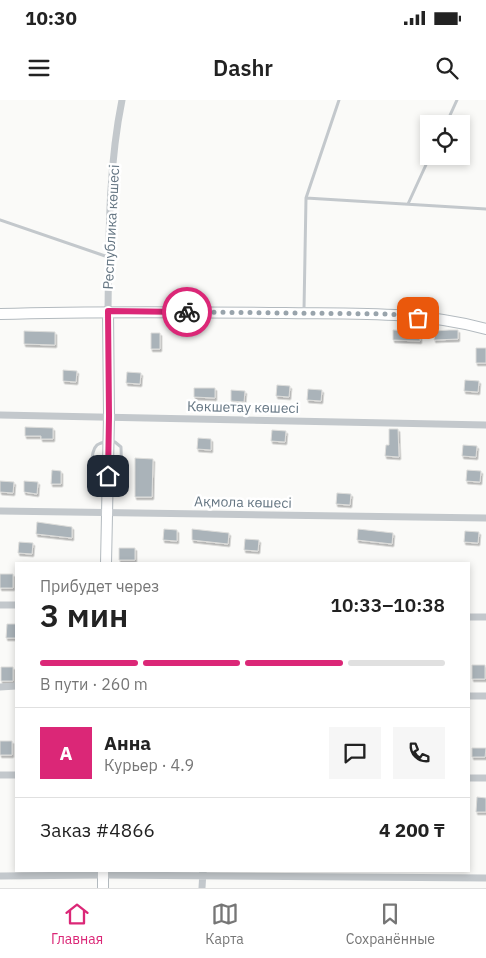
<!DOCTYPE html>
<html lang="ru">
<meta charset="utf-8">
<style>
:root{--surface:#fff;--page:#f6f6f6;--text:#222;--muted:#767676;--line:#e0e0e0;--accent:#db2777}
body{margin:0;font-family:"IBM Plex Sans",sans-serif;background:var(--page);color:var(--text);height:100vh;display:flex;flex-direction:column;font-size:19px;white-space:nowrap}
*{box-sizing:border-box;margin:0}
p{font-size:16px;color:var(--muted)}
.icon{flex:none;width:28px;height:28px;fill:none;stroke:currentColor;stroke-width:2;stroke-linecap:round;stroke-linejoin:round}
.map{position:relative;flex:1;overflow:hidden}
.sheet{position:absolute;left:15px;top:462px;width:455px;height:310px;display:flex;flex-direction:column;background:var(--surface);border-radius:0px;box-shadow:0 2px 8px #0003}
.sheet>*{flex:none}
.controls{position:absolute;left:420px;top:15px;display:grid;gap:10px}
.controls a{display:grid;place-items:center;width:50px;height:50px;border-radius:0px;background:var(--surface);box-shadow:0 2px 8px #0003;font-size:25px}
.pin{position:absolute;display:grid;place-items:center;width:42px;height:42px;color:#fff;margin:-21px;border-radius:10px;box-shadow:0 2px 8px #0006}
.courier{position:absolute;display:grid;place-items:center;width:50px;height:50px;margin:-25px;border:4px solid #db2777;border-radius:50%;background:#fff;color:#222;box-shadow:0 1px 6px #0007}
.head em{font-style:normal;font-weight:600}
.head div{display:flex;flex-direction:column-reverse}
.head{display:flex;align-items:center;justify-content:space-between;height:85px;padding:0 25px}
h1{font-size:32px;font-weight:600;line-height:38px}
.bar{display:grid;grid-template-columns:repeat(4,1fr);gap:8px 5px;align-content:center;height:60px;padding:0 25px}
.bar i{height:6px;border-radius:4px;background:var(--line)}
.bar .on{background:var(--accent)}
.bar p{grid-column:span 4}
.line{display:flex;align-items:center;gap:12px;padding:0 25px;border-top:1px solid var(--line)}
.line div{flex:1}
.round{display:grid;place-items:center;flex:none;width:52px;height:52px;border-radius:0px;background:var(--page)}
.status{display:flex;justify-content:space-between;align-items:center;height:35px;padding:0 25px;background:var(--surface);direction:ltr}
.status svg{height:14px;fill:currentColor}
header{display:flex;justify-content:space-between;align-items:center;height:65px;padding:0 25px;background:var(--surface);font-size:22px;font-weight:600}
.tabs{display:flex;justify-content:space-around;align-items:center;height:70px;border-top:1px solid var(--line);background:var(--surface);font-size:14px;color:var(--muted)}
.tabs a{display:grid;justify-items:center;gap:2px}
.tabs .on{color:var(--accent)}
.map>svg:first-child{display:block}
.building{fill:#aab3b9;stroke:#dcdcda;filter:url(#shadow)}
.lines{fill:none;stroke-linecap:round;stroke-linejoin:round}
.secondary-casing{stroke:#b3babf;stroke-width:12}
.lane{stroke:#c3c8cc;stroke-width:3}
.street{stroke:#c3c8cc;stroke-width:7}
.secondary{stroke:#fff;stroke-width:10}
.done{stroke:#99a4ac;stroke-width:5;stroke-dasharray:0 9}
.route{stroke:#db2777;stroke-width:6}
.labels{text-anchor:middle;dominant-baseline:central;stroke-width:5;stroke-linejoin:round;paint-order:stroke}
.street-label{font-size:14px;fill:#657683;stroke:#fff}
</style>
<div class="status"><b>10:30</b><svg viewBox="0 0 49 12"><path d="M0 12V9h3v3zM5 12V6h3v6zM10 12V3h3v9zM15 12V0h3v12zM26 1h20v11H26zM47 4h2v5h-2z"/></svg></div>
<header><svg class="icon" aria-label="menu" viewBox="0 0 24 24"><path d="M4 6h16M4 12h16M4 18h16"/></svg>Dashr<svg class="icon" aria-label="search" viewBox="0 0 24 24"><circle cx="10" cy="10" r="6"/><path d="M15 15l6 6"/></svg></header>
<div class="map">
<svg width="486" height="788" viewBox="0 0 486 788">
<defs>
<filter id="shadow"><feDropShadow dx="1.5" dy="2.5" stdDeviation="0" flood-color="#0004"/></filter>
</defs>
<rect width="100%" height="100%" fill="#fafaf8"/>
<path class="building" d="M393,230L420,231V241L393,240Z
M449,230H458V239L434,240L435,231Z
M24,231L55,232V245L24,244Z
M151,233H160V249H151Z
M476,248H486V263H476Z
M63,270L77,271L76,282L63,281Z
M127,272L141,273L140,284L126,283Z
M465,280L479,281L478,292L464,291Z
M277,285L290,286L289,297L276,296Z
M194,288H215V298L194,297Z
M308,289L322,290L321,301L307,300Z
M231,290L245,291L244,302L231,301Z
M25,327L53,328V339H41V336H25Z
M389,329H398L399,357L385,356L386,345H389Z
M272,330L286,331L285,342L271,341Z
M198,338L211,339V350L197,349Z
M463,345L477,346L476,357L462,356Z
M135,358L153,359L152,397H135Z
M52,370L61,371V384H51Z
M467,370L481,371L480,382L466,381Z
M0,381L14,382L13,393L0,392Z
M24,381L38,382L37,394L24,392Z
M337,393L351,394L350,405L336,404Z
M37,422L72,427V438L36,434Z
M164,429L177,430V441L163,440Z
M192,429L229,433L228,444L192,440Z
M358,429L393,433L392,444L357,440Z
M465,431L479,432L478,443L464,442Z
M245,439L259,440L258,451L244,450Z
M19,442L33,443L32,454L18,453Z
M119,448H135V460H119Z
M0,474H13V488H0Z
M7,524H16V538H6Z
M472,565H485V579H472Z
M1,567H13V581H1Z
M0,641H12V655H0Z
M472,648H486L485,657H472Z
M477,697L486,698V712H476Z"/>
<g class="lines">
<g class="secondary-casing">
<path id="secondary" d="M0,214C95,211 190,212 285,213C352,214 421,211 486,229
M106,464L109,316L108,211
M103,788V771"/>
</g>
<path class="lane" d="M446,24L457,0
M306,98L486,109
M408,104L430,56
M0,120L108,157
M304,210L306,98L339,0
M108,341L115,342L121,347L122,385C117,393 102,398 95,388C90,380 90,351 97,345C100,343 104,342 108,341Z"/>
<path class="street" d="M108,211C109,141 108,69 122,0
M0,315L486,325
M0,411L486,418
M0,505H16
M469,517H486
M0,587L16,586
M469,596H486
M0,675H16
M469,678H486
M0,776L103,775L486,778
M202,788L203,771"/>
<use href="#secondary" class="secondary"/>
</g>
<g class="lines">
<path class="done" d="M187,212L391,214L418,218"/>
<path class="route" d="M108,376L109,316L108,211L187,212"/>
</g>
<g class="labels">
<g class="street-label">
<text transform="translate(111 127) rotate(-87)">Республика көшесі</text>
<text transform="translate(243 307) rotate(1)">Көкшетау көшесі</text>
<text transform="translate(243 402) rotate(1)">Ақмола көшесі</text>
</g>
</g>
</svg>
<div class="controls">
<a><svg class="icon" aria-label="locate" viewBox="0 0 24 24"><circle cx="12" cy="12" r="6"/><path d="M12 2v4M12 18v4M2 12h4M18 12h4"/></svg></a>
</div>
<div class="pin" style="left:418px;top:218px;background:#ea580c"><svg class="icon" aria-label="bag" viewBox="0 0 24 24"><path d="M5 8h14l-1 12H6zM9 8a3 3 0 0 1 6 0"/></svg></div>
<div class="pin" style="left:108px;top:376px;background:#1f2937"><svg class="icon" aria-label="home" viewBox="0 0 24 24"><path d="M3 11l9-7 9 7M6 9v11h12V9"/></svg></div>
<div class="courier" style="left:187px;top:212px"><svg class="icon" aria-label="bike" viewBox="0 0 24 24"><circle cx="6" cy="16" r="4"/><circle cx="18" cy="16" r="4"/><path d="M6 16l4-8h5l3 8M10 8l3 8H6M13 5h3"/></svg></div>
<section class="sheet">
<div class="head"><div><h1>3 мин</h1><p>Прибудет через</p></div><em>10:33–10:38</em></div>
<div class="bar"><i class="on"></i><i class="on"></i><i class="on"></i><i></i><p>В пути · 260 m</p></div>
<div class="line" style="height:90px"><b class="round" style="background:var(--accent);color:#fff">А</b><div><b>Анна</b><p>Курьер · 4.9</p></div><a class="round"><svg class="icon" aria-label="chat" viewBox="0 0 24 24"><path d="M4 5h16v11H9l-5 4z"/></svg></a><a class="round"><svg class="icon" aria-label="phone" viewBox="0 0 24 24"><path d="M5 4h4l2 5-3 2q2 4 5 5l2-3 5 2v4C11 20 4 13 5 4z"/></svg></a></div>
<div class="line" style="height:65px"><div>Заказ #4866</div><b>4 200 ₸</b></div>
</section>
</div>
<nav class="tabs">
<a class="on"><svg class="icon" aria-label="home" viewBox="0 0 24 24"><path d="M3 11l9-7 9 7M6 9v11h12V9"/></svg>Главная</a>
<a><svg class="icon" aria-label="map" viewBox="0 0 24 24"><path d="M3 6l6-2 6 2 6-2v14l-6 2-6-2-6 2zM9 4v14M15 6v14"/></svg>Карта</a>
<a><svg class="icon" aria-label="saved" viewBox="0 0 24 24"><path d="M7 4h10v16l-5-4-5 4z"/></svg>Сохранённые</a>
</nav>
